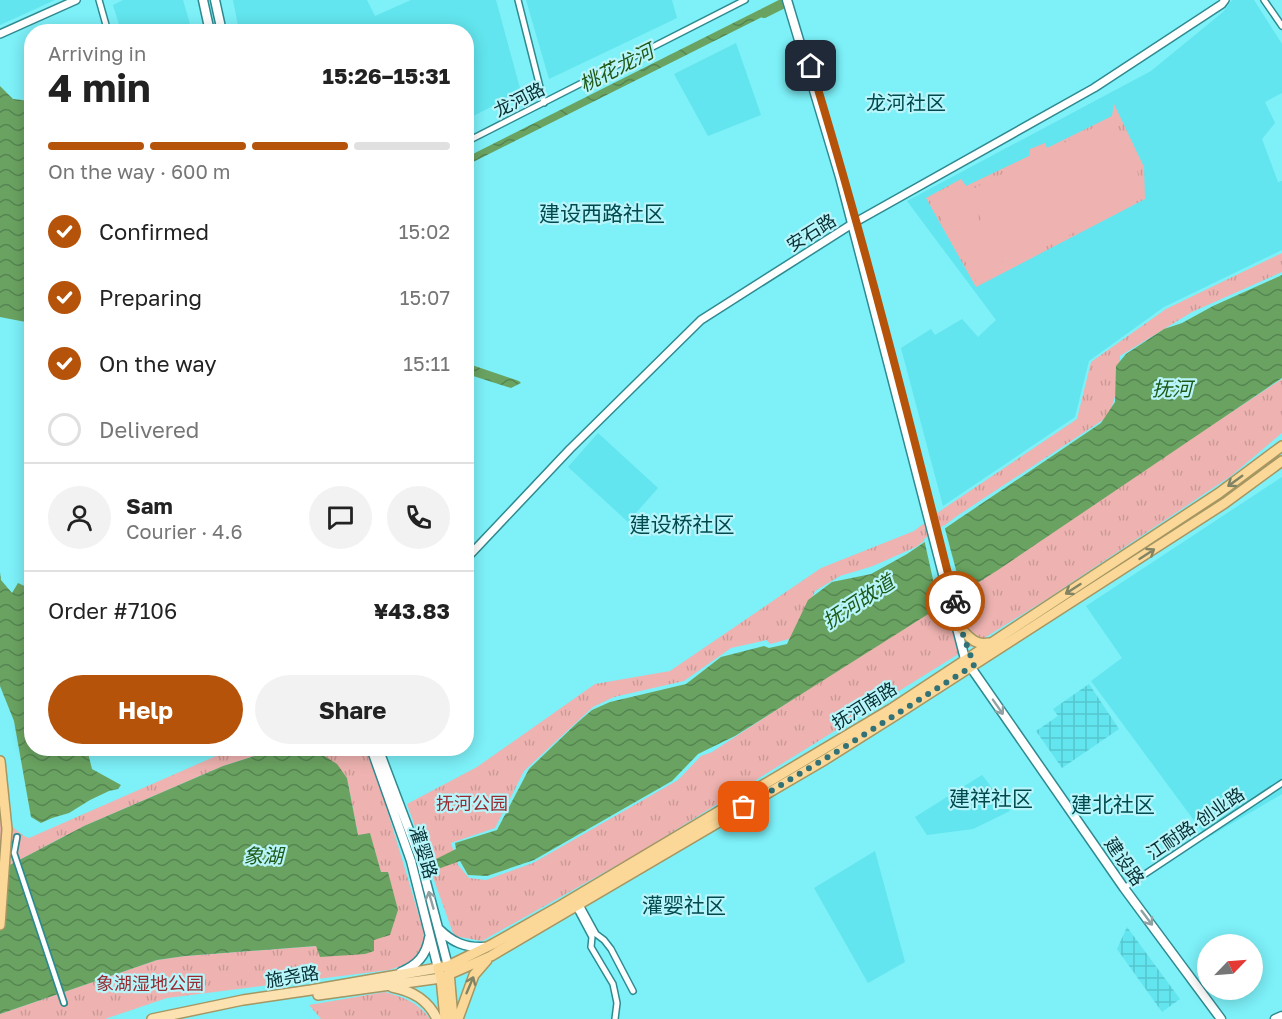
<!DOCTYPE html>
<meta charset="utf-8">
<style>
:root{--surface:#fff;--page:#f2f2f2;--text:#222;--muted:#767676;--line:#e0e0e0;--accent:#b45309}
body{margin:0;font-family:"Golos Text","Noto Sans SC",sans-serif;background:var(--page);color:var(--text);height:100vh;display:flex;flex-direction:column;font-size:22px;white-space:nowrap}
*{box-sizing:border-box;margin:0}
p{font-size:20px;color:var(--muted)}
.icon{flex:none;width:33px;height:33px;fill:none;stroke:currentColor;stroke-width:2;stroke-linecap:round;stroke-linejoin:round}
.map{position:relative;flex:1;overflow:hidden}
.side{position:absolute;left:24px;top:24px;width:450px;height:732px;display:flex;flex-direction:column;background:var(--surface);border-radius:24px;box-shadow:0 3px 15px #0003}
.side>*{flex:none}
.needle{width:39px;rotate:65deg}
.buttons{position:absolute;left:1197px;top:934px;display:grid;gap:12px}
.buttons a{display:grid;place-items:center;width:66px;height:66px;border-radius:50%;background:var(--surface);box-shadow:0 3px 15px #0003;font-size:30px}
.pin{position:absolute;display:grid;place-items:center;width:51px;height:51px;color:#fff;margin:-26px;border-radius:12px;box-shadow:0 3px 9px #0006}
.courier{position:absolute;display:grid;place-items:center;width:60px;height:60px;margin:-30px;border:4px solid #b45309;border-radius:50%;background:#fff;color:#222;box-shadow:0 2px 8px #0007}
.summary em{font-style:normal;font-weight:700}
.summary div{display:flex;flex-direction:column-reverse}
.summary{display:flex;align-items:center;justify-content:space-between;height:102px;padding:0 24px}
h1{font-size:39px;font-weight:700;line-height:45px}
.bar{display:grid;grid-template-columns:repeat(4,1fr);gap:9px 6px;align-content:center;height:72px;padding:0 24px}
.bar i{height:8px;border-radius:4px;background:var(--line)}
.bar .on{background:var(--accent)}
.bar p{grid-column:span 4}
.line{display:flex;align-items:center;gap:15px;padding:0 24px;border-top:2px solid var(--line)}
.line div{flex:1}
.round{display:grid;place-items:center;flex:none;width:63px;height:63px;border-radius:32px;background:var(--page)}
ol{padding:0 24px;list-style:none}
li{display:flex;align-items:center;gap:18px;height:66px}
li p{margin-inline-start:auto}
li .icon{padding:6px;border-radius:50%;background:var(--accent);color:#fff;stroke-width:4}
li:last-child{color:var(--muted)}
li i{width:33px;height:33px;border:3px solid var(--line);border-radius:50%}
.primary-button{display:flex;gap:12px;margin-top:auto;padding:12px 24px}
.primary-button a{flex:1;height:69px;border-radius:36px;background:var(--accent);color:#fff;font-size:24px;font-weight:700;line-height:69px;text-align:center}
.primary-button a+a{background:var(--page);color:var(--text)}
.map>svg:first-child{display:block}
.built{fill:#62e5ee}
.industrial{fill:url(#industrial-grid)}
.park{fill:url(#park-tufts)}
.pitch{fill:#eeb3b0}
.water{fill:url(#water-waves)}
.pier{fill:#7df0f8}
.lines{fill:none;stroke-linecap:round;stroke-linejoin:round}
.river{stroke:#6aa361;stroke-width:10}
.pedestrian-casing{stroke:#2f8a90;stroke-width:8}
.minor-casing{stroke:#2f8a90;stroke-width:8}
.tertiary-casing{stroke:#2f8a90;stroke-width:10}
.secondary-casing{stroke:#2f8a90;stroke-width:11}
.primary-casing{stroke:#a59662;stroke-width:12}
.trunk-casing{stroke:#a59662;stroke-width:12}
.pedestrian{stroke:#fff;stroke-width:4.5}
.minor{stroke:#fff;stroke-width:5}
.tertiary{stroke:#fff;stroke-width:7}
.secondary{stroke:#fff;stroke-width:8}
.primary{stroke:#fce2b1;stroke-width:9}
.trunk{stroke:#fbd897;stroke-width:9}
.oneway{stroke:#818364}
.oneway2{stroke:#8fa1a2}
.done{stroke:#307277;stroke-width:6;stroke-dasharray:0 10.8}
.route{stroke:#b45309;stroke-width:8}
.labels{text-anchor:middle;dominant-baseline:central;stroke-width:4.5;stroke-linejoin:round;paint-order:stroke}
.street-label{font-size:18px;fill:#072e31;stroke:#b7f5fa}
.park-label{font-size:18px;fill:#972b32;stroke:#b7f5fa}
.water-label{font-size:20px;font-style:italic;fill:#205917;stroke:#b7f5fa}
.neighbourhood-label{font-size:20px;fill:#004a4e;stroke:#b7f5fa}
.quarter-label{font-size:21px;fill:#004a4e;stroke:#b7f5fa}
</style>
<div class="map">
<svg width="1282" height="1019" viewBox="0 0 1282 1019">
<defs>
<pattern id="industrial-grid" width="8" height="8" patternUnits="userSpaceOnUse" patternTransform="scale(1.5)"><rect width="8" height="8" fill="#62e5ee"/><path d="M0 4h8M4 0v8" fill="none" stroke="#54c5cd"/></pattern>
<pattern id="park-tufts" width="24" height="20" patternUnits="userSpaceOnUse" patternTransform="scale(1.5)"><rect width="24" height="20" fill="#eeb3b0"/><path d="M3 7l-1-3M5 7V3M7 7l1-3M15 17l-1-3M17 17v-4M19 17l1-3" fill="none" stroke="#cb9a98"/></pattern>
<pattern id="water-waves" width="16" height="10" patternUnits="userSpaceOnUse" patternTransform="scale(1.5)"><rect width="16" height="10" fill="#6aa361"/><path d="M0 5q4-4 8 0t8 0" fill="none" stroke="#558551"/></pattern>
</defs>
<rect width="100%" height="100%" fill="#7df0f8"/>
<path class="built" d="M0,0H55L0,25Z
M123,0H183L192,31H121L113,5Z
M233,0H367L375,16L411,0H496L521,92L467,119L466,32L239,31Z
M526,0H672L677,18L549,79Z
M1232,0H1254L1282,44V93L1265,102L1275,123L1262,139L1278,182L1282,181V250L1164,307L1089,361L1075,417L943,506L901,348L931,329L935,335L962,319L978,337L996,320L907,201L1151,71L1223,12Z
M736,43L761,115L708,136L674,74Z
M598,433L658,488L628,522L568,467Z
M1282,477V794L1207,838L1091,681L1122,658L1086,606Z
M982,775L1010,811L973,829L927,835L915,817Z
M875,851L905,962L868,983L814,888Z"/>
<path class="industrial" d="M1089,684L1119,729L1062,768L1036,731L1058,716L1053,709Z
M1127,927L1180,999L1162,1012L1117,949Z"/>
<path class="park" d="M1114,104L1144,167L1145,199L976,287L926,198L961,179L966,186L1029,156L1030,149L1045,143L1047,148L1112,116Z
M1282,253V272L1192,312L1120,356V380L1109,416L957,516L916,547L873,566L840,576L815,591L793,638L770,644L767,640L731,648L684,681L614,697L593,707L524,771L495,828L451,843L458,865L469,878L486,880L533,863L678,780L701,756L712,752L1282,379V433L1231,476L1047,599L637,854L482,941L454,936L407,804L477,767L595,684L670,671L821,568L914,531L943,509L1077,419L1091,362L1166,309Z
M232,749H277L223,766L84,826L6,867L0,855V809L1,818L24,836L29,838Z
M293,749H369L425,936C420,958 410,964 389,970L167,998L105,1019H0V1014L157,960L185,956L317,946L321,957L374,940L391,885L388,872L381,873L370,834L358,835L347,778L323,755Z
M385,992C403,997 419,1003 430,1019H321L309,1005Z"/>
<path class="pitch" d="M1101,124L1105,132L1114,136L1129,149L1133,156L1138,174L1136,188L1132,197L1122,210L1033,252L1011,253L1004,252L996,247L967,192Z
M958,182L1006,268L978,284L929,197Z"/>
<path class="water" d="M784,6L467,165V157L759,10Z
M0,86L13,99L31,101V323L0,317Z
M1282,275V378L998,570L735,736L698,754L672,781L534,860L487,876L468,875L460,861L438,869L436,859L456,849L455,843L497,830L529,769L578,722L592,710L610,702L686,684L721,657L764,646L769,648L787,644L808,600L832,582L871,574L907,554L1101,423L1115,402L1116,366L1126,354L1164,329L1182,323L1213,306Z
M466,363L519,381L521,383L511,388L467,374Z
M0,572L1,580L12,593L18,583L31,589L32,748L87,749L92,769L121,785L118,789L109,791L90,800L69,813L52,818L41,823L31,817L14,721L0,686Z
M277,749H293L323,755L337,764L347,778L358,835L370,833L381,872H388L398,910L390,935L374,940V951L365,954L320,957L316,946L185,956L157,960L0,1014V855L6,867L84,826L223,766Z"/>
<path class="pier" d="M944,525L963,596L940,611L924,539Z"/>
<g class="lines">
<path class="river" d="M764,13L782,4"/>
<g class="pedestrian-casing">
<path id="pedestrian" d="M17,837L14,853L64,1003"/>
</g>
<g class="minor-casing">
<path id="minor" d="M99,0L108,32
M518,0L544,103
M1264,0L1282,26
M466,142L745,0
M1124,888L1282,783
M579,903L596,934L604,940L611,949L633,991
M575,905L592,937L591,947L613,984L617,1003L615,1019"/>
</g>
<g class="tertiary-casing">
<path id="tertiary" d="M0,34L76,0
M466,559L570,449L701,320L852,224L1094,88L1222,4L1225,0"/>
</g>
<g class="secondary-casing">
<path id="secondary" d="M203,0L210,32
M215,0L222,32
M787,0L840,177L965,659L1124,888L1221,1019
M371,748L411,861L438,968
M378,748L420,859L448,966
M439,929C452,942 465,948 484,947
M401,972C417,965 426,956 429,938
M1275,1019L1282,1016"/>
</g>
<g class="primary-casing">
<path id="primary" d="M392,987C413,991 428,1000 437,1019
M318,995L441,978
M152,1019L243,1000L311,990L438,968"/>
</g>
<g class="trunk-casing">
<path id="trunk" d="M961,629C970,638 976,646 989,643
M0,761L7,829L0,925
M449,971L453,1019
M441,978L491,956L826,759L896,715L1225,503L1282,461
M445,1019L441,978L438,968L448,966L493,944L560,906L891,709L1219,493L1282,446
M458,1019L474,975L487,960"/>
</g>
<use href="#pedestrian" class="pedestrian"/>
<use href="#minor" class="minor"/>
<use href="#tertiary" class="tertiary"/>
<use href="#secondary" class="secondary"/>
<use href="#primary" class="primary"/>
<use href="#trunk" class="trunk"/>
</g>
<defs><path id="oneway-shaft" d="M-6 0H5M1.5-3L5.5 0L1.5 3" fill="none" stroke-width="1.6" stroke-linecap="round" stroke-linejoin="round" transform="scale(1.5)"/></defs>
<g class="oneway">
<use href="#oneway-shaft" transform="translate(1235 481) rotate(144)"/>
<use href="#oneway-shaft" transform="translate(1147 554) rotate(-33)"/>
<use href="#oneway-shaft" transform="translate(1073 589) rotate(147)"/>
<use href="#oneway-shaft" transform="translate(470 985) rotate(-67)"/>
</g>
<g class="oneway2">
<use href="#oneway-shaft" transform="translate(998 707) rotate(55)"/>
<use href="#oneway-shaft" transform="translate(431 900) rotate(-106)"/>
<use href="#oneway-shaft" transform="translate(1147 918) rotate(53)"/>
</g>
<g class="lines">
<path class="done" d="M744,807L843,748L974,665L961,629L955,601"/>
<path class="route" d="M811,66C865,243 910,422 955,601"/>
</g>
<g class="labels">
<g class="street-label">
<text transform="translate(519 99) rotate(-27)">龙河路</text>
<text transform="translate(811 232) rotate(-32)">安石路</text>
<text transform="translate(864 705) rotate(-32)">抚河南路</text>
<text transform="translate(1195 823) rotate(-34)">江耐路·创业路</text>
<text transform="translate(424 852) rotate(73)">灌婴路</text>
<text transform="translate(1125 861) rotate(55)">建设路</text>
<text transform="translate(292 976) rotate(-9)">施尧路</text>
</g>
<g class="park-label">
<text x="472" y="803">抚河公园</text>
<text x="150" y="983">象湖湿地公园</text>
</g>
<g class="water-label">
<text transform="translate(616 67) rotate(-27)">桃花龙河</text>
<text x="1172" y="388">抚河</text>
<text transform="translate(858 601) rotate(-33)">抚河故道</text>
<text x="263" y="855">象湖</text>
</g>
<g class="neighbourhood-label">
<text x="906" y="102">龙河社区</text>
</g>
<g class="quarter-label">
<text x="602" y="213">建设西路社区</text>
<text x="682" y="524">建设桥社区</text>
<text x="991" y="798">建祥社区</text>
<text x="1113" y="804">建北社区</text>
<text x="684" y="905">灌婴社区</text>
</g>
</g>
</svg>
<div class="buttons">
<a><svg class="needle" viewBox="-14 -14 28 28"><path d="M0-13l5 13h-10z" fill="#e53935"/><path d="M0 13l5-13h-10z" fill="#767676"/></svg></a>
</div>
<div class="pin" style="left:744px;top:807px;background:#ea580c"><svg class="icon" aria-label="bag" viewBox="0 0 24 24"><path d="M5 8h14l-1 12H6zM9 8a3 3 0 0 1 6 0"/></svg></div>
<div class="pin" style="left:811px;top:66px;background:#1f2937"><svg class="icon" aria-label="home" viewBox="0 0 24 24"><path d="M3 11l9-7 9 7M6 9v11h12V9"/></svg></div>
<div class="courier" style="left:955px;top:601px"><svg class="icon" aria-label="bike" viewBox="0 0 24 24"><circle cx="6" cy="16" r="4"/><circle cx="18" cy="16" r="4"/><path d="M6 16l4-8h5l3 8M10 8l3 8H6M13 5h3"/></svg></div>
<section class="side">
<div class="summary"><div><h1>4 min</h1><p>Arriving in</p></div><em>15:26–15:31</em></div>
<div class="bar"><i class="on"></i><i class="on"></i><i class="on"></i><i></i><p>On the way · 600 m</p></div>
<ol>
<li><svg class="icon" aria-label="check" viewBox="0 0 24 24"><path d="M5 12l5 5 9-10"/></svg>Confirmed<p>15:02</p></li>
<li><svg class="icon" aria-label="check" viewBox="0 0 24 24"><path d="M5 12l5 5 9-10"/></svg>Preparing<p>15:07</p></li>
<li><svg class="icon" aria-label="check" viewBox="0 0 24 24"><path d="M5 12l5 5 9-10"/></svg>On the way<p>15:11</p></li>
<li><i></i>Delivered</li>
</ol>
<div class="line" style="height:108px"><a class="round"><svg class="icon" aria-label="person" viewBox="0 0 24 24"><circle cx="12" cy="8" r="4"/><path d="M4 21q1-7 8-7t8 7"/></svg></a><div><b>Sam</b><p>Courier · 4.6</p></div><a class="round"><svg class="icon" aria-label="chat" viewBox="0 0 24 24"><path d="M4 5h16v11H9l-5 4z"/></svg></a><a class="round"><svg class="icon" aria-label="phone" viewBox="0 0 24 24"><path d="M5 4h4l2 5-3 2q2 4 5 5l2-3 5 2v4C11 20 4 13 5 4z"/></svg></a></div>
<div class="line" style="height:78px"><div>Order #7106</div><b>¥43.83</b></div>
<div class="primary-button"><a>Help</a><a>Share</a></div>
</section>
</div>
